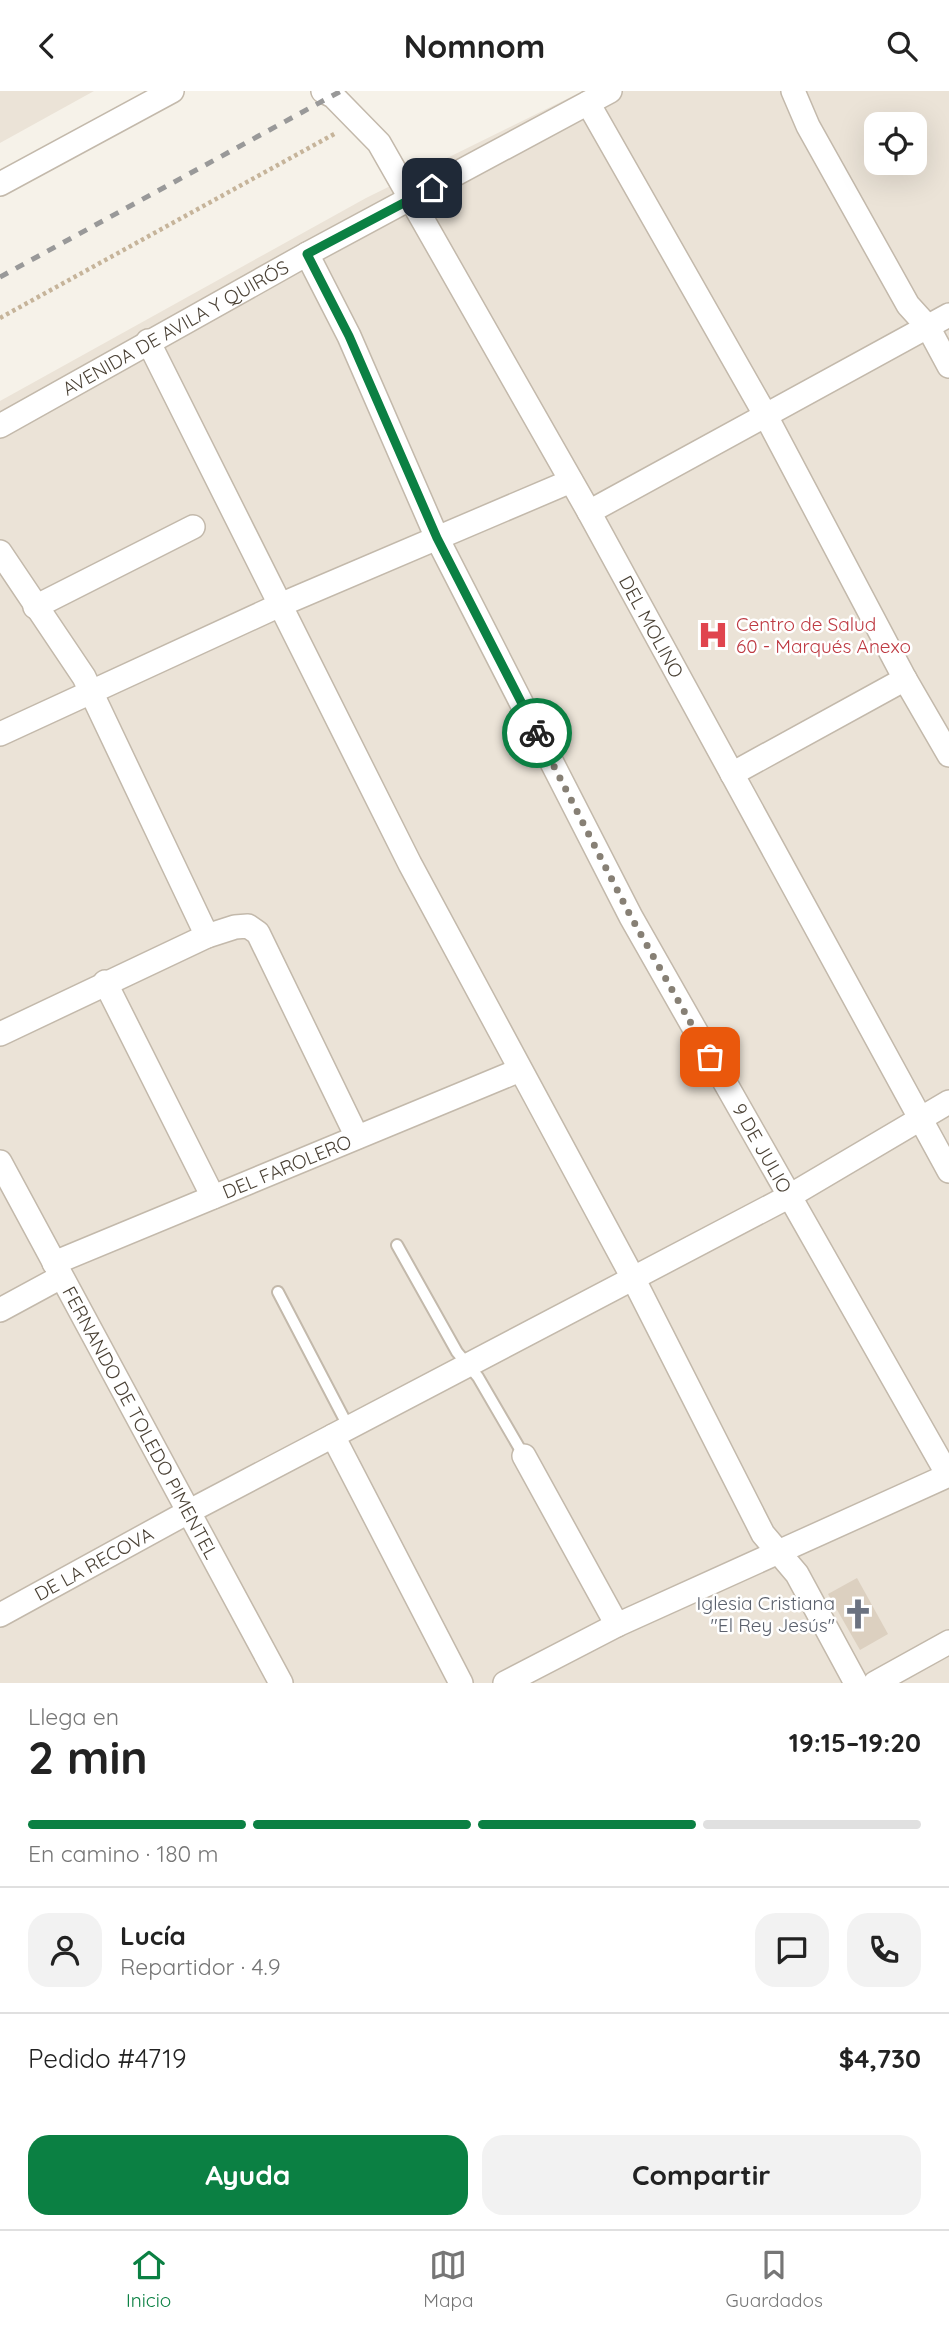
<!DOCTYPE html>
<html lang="es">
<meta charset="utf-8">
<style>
:root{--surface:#fff;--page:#f2f2f2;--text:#222;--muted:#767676;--line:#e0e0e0;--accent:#0b8043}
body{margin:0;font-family:Quicksand,sans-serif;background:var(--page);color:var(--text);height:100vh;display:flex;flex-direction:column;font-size:26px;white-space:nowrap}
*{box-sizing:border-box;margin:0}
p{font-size:23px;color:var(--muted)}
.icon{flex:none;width:38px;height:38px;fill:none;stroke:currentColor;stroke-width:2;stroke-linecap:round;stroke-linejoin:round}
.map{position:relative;height:1592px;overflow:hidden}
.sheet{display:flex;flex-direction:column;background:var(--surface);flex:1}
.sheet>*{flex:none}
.fabs{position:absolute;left:864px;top:21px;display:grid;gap:14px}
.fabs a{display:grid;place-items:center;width:63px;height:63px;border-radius:14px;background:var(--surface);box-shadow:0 7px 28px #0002;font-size:35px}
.pin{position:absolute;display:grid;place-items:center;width:60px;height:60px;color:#fff;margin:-30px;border-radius:14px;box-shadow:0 4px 10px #0006}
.courier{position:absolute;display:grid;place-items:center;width:70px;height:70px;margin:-35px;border:5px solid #0b8043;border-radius:50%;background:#fff;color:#222;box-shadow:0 2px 9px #0007}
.head em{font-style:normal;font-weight:700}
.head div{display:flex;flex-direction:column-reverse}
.head{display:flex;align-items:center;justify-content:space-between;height:119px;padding:0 28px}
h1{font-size:46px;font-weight:700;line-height:52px}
.bar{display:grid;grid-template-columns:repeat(4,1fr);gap:10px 7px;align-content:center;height:84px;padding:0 28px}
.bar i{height:9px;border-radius:5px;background:var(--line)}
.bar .selected{background:var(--accent)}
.bar p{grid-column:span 4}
.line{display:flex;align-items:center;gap:18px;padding:0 28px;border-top:2px solid var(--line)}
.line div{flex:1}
.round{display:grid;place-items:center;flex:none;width:74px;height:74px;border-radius:21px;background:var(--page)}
.cta{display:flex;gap:14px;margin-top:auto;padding:14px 28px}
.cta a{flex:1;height:80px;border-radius:21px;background:var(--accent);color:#fff;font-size:28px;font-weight:700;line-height:80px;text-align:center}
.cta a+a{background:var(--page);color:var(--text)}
header{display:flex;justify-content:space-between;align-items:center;height:91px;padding:0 28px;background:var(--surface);font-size:32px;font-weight:700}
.tab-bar{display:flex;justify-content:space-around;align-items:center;height:98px;border-top:2px solid var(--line);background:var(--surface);font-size:19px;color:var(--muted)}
.tab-bar a{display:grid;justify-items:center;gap:4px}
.tab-bar .selected{color:var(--accent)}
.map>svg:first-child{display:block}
.residential{fill:#ebe3d7;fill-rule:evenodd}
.building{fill:#dcd0c0}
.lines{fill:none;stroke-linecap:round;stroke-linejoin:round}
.lane-casing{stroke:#c3b9ab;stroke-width:14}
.street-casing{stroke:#c3b9ab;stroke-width:26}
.path{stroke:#c6b49a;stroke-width:4.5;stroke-dasharray:3.5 3.5;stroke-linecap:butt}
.lane{stroke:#fff;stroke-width:10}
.street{stroke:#fff;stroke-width:23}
.rail{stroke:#999;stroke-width:5;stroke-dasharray:9 9;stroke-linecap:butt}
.done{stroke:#878075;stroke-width:7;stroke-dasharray:0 12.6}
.route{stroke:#0b8043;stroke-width:9}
.labels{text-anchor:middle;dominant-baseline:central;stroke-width:5;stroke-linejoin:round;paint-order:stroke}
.street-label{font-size:19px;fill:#4b4236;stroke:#fff}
.health-label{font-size:19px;fill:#be3a42;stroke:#fff;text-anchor:start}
.worship-label{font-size:19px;fill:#5b616d;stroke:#fff;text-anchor:end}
</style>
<header><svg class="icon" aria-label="back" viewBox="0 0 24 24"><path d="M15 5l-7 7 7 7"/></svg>Nomnom<svg class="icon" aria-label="search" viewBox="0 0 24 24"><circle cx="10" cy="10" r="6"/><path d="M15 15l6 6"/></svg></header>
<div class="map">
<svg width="949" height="1592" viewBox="0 0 949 1592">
<rect width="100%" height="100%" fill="#f6f2e9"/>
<path class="residential" d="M0,0H94L0,52Z
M583,0H949V1592H0V310L366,107ZM877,33H915V72H877Z"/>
<path class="building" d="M857,1487L888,1543L860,1559L828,1503Z"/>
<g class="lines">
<g class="lane-casing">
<path id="lane" d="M397,1154L457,1261L478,1286L524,1365
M278,1201L349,1337"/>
</g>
<g class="street-casing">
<g id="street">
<path id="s1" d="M323,0L333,5L379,52L589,421L949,1080"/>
<path d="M793,0L808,35L908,214L928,236L949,275"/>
<path d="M588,12L766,325L905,588L949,664"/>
<path d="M0,93L172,0"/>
<path id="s2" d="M307,163L349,245L437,447L631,826L948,1384"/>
<path d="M148,250L410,773L633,1187L763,1443L797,1483L856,1592"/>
<path id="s3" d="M0,335L307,163L610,0"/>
<path d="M589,421L949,224"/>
<path d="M0,461L84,586L207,845"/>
<path d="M35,516L193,436"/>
<path d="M0,643L280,514L571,390"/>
<path d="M732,683L905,588"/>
<path d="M105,891L213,1106"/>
<path d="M0,943L207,845L235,836L248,835L258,842L357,1046"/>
<path id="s4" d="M0,1071L281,1592"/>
<path id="s5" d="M54,1172L520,979"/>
<path d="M0,1219L61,1186"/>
<path d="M333,1345L461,1592"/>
<path d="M524,1365L617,1534"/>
<path id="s6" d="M0,1524L188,1421L788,1106L949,1011"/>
<path d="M505,1592L617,1534L949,1384"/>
<path d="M875,1592L949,1551"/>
</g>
</g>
<path class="path" d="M0,227L336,42"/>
<use href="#lane" class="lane"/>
<use href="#street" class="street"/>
<path class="rail" d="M0,186L341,0"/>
</g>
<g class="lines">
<path class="done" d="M537,642L631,826L710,966"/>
<path class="route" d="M432,97L307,163L349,245L437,447L537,642"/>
</g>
<defs>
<g id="hospital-bare" transform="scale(2.415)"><path d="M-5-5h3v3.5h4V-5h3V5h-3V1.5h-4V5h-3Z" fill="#e0444e" stroke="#fff" stroke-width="2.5" paint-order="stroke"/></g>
<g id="church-bare" transform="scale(2.415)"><path d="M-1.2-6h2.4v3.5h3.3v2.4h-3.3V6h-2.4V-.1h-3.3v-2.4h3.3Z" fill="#6b7280" stroke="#fff" stroke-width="2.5" paint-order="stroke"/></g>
</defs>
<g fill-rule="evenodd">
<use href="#hospital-bare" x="713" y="544"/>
<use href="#church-bare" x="858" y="1523"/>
</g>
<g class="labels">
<g class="street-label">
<text stroke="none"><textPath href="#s3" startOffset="201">AVENIDA DE AVILA Y QUIRÓS</textPath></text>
<text stroke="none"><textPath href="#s1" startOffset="632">DEL MOLINO</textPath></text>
<text stroke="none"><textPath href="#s2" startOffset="1004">9 DE JULIO</textPath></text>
<text stroke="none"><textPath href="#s5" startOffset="252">DEL FAROLERO</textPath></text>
<text stroke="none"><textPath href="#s4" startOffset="296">FERNANDO DE TOLEDO PIMENTEL</textPath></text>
<text stroke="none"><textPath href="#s6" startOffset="107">DE LA RECOVA</textPath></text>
</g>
<g class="health-label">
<text x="736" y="533">Centro de Salud<tspan x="736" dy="22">60 - Marqués Anexo</tspan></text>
</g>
<g class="worship-label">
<text x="835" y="1512">Iglesia Cristiana<tspan x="835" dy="22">"El Rey Jesús"</tspan></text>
</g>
</g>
</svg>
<div class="fabs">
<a><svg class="icon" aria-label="locate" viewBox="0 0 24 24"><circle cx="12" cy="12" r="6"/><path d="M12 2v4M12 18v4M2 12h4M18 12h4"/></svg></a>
</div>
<div class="pin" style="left:710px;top:966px;background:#ea580c"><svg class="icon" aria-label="bag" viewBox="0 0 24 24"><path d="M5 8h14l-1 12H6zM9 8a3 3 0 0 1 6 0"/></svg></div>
<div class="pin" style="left:432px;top:97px;background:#1f2937"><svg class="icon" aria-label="home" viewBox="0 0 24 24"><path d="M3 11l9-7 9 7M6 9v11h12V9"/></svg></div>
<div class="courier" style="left:537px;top:642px"><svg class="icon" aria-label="bike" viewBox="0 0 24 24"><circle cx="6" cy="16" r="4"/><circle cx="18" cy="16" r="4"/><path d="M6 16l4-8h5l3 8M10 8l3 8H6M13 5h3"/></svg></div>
</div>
<section class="sheet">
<div class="head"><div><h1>2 min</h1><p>Llega en</p></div><em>19:15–19:20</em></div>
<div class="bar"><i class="selected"></i><i class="selected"></i><i class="selected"></i><i></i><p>En camino · 180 m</p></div>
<div class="line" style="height:126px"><a class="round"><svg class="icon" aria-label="person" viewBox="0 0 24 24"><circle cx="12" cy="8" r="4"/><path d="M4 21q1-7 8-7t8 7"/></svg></a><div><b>Lucía</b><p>Repartidor · 4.9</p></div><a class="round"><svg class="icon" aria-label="chat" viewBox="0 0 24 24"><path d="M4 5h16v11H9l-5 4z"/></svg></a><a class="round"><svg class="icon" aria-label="phone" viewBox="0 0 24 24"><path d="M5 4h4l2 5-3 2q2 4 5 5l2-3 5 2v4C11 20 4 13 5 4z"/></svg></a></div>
<div class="line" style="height:91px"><div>Pedido #4719</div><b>$4,730</b></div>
<div class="cta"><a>Ayuda</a><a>Compartir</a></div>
</section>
<nav class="tab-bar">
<a class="selected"><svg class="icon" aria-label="home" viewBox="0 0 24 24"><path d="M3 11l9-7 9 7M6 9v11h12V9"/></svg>Inicio</a>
<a><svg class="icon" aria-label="map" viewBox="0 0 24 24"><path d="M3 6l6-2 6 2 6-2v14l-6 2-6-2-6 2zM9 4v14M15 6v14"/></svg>Mapa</a>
<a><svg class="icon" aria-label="saved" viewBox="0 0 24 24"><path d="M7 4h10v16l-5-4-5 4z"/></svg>Guardados</a>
</nav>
